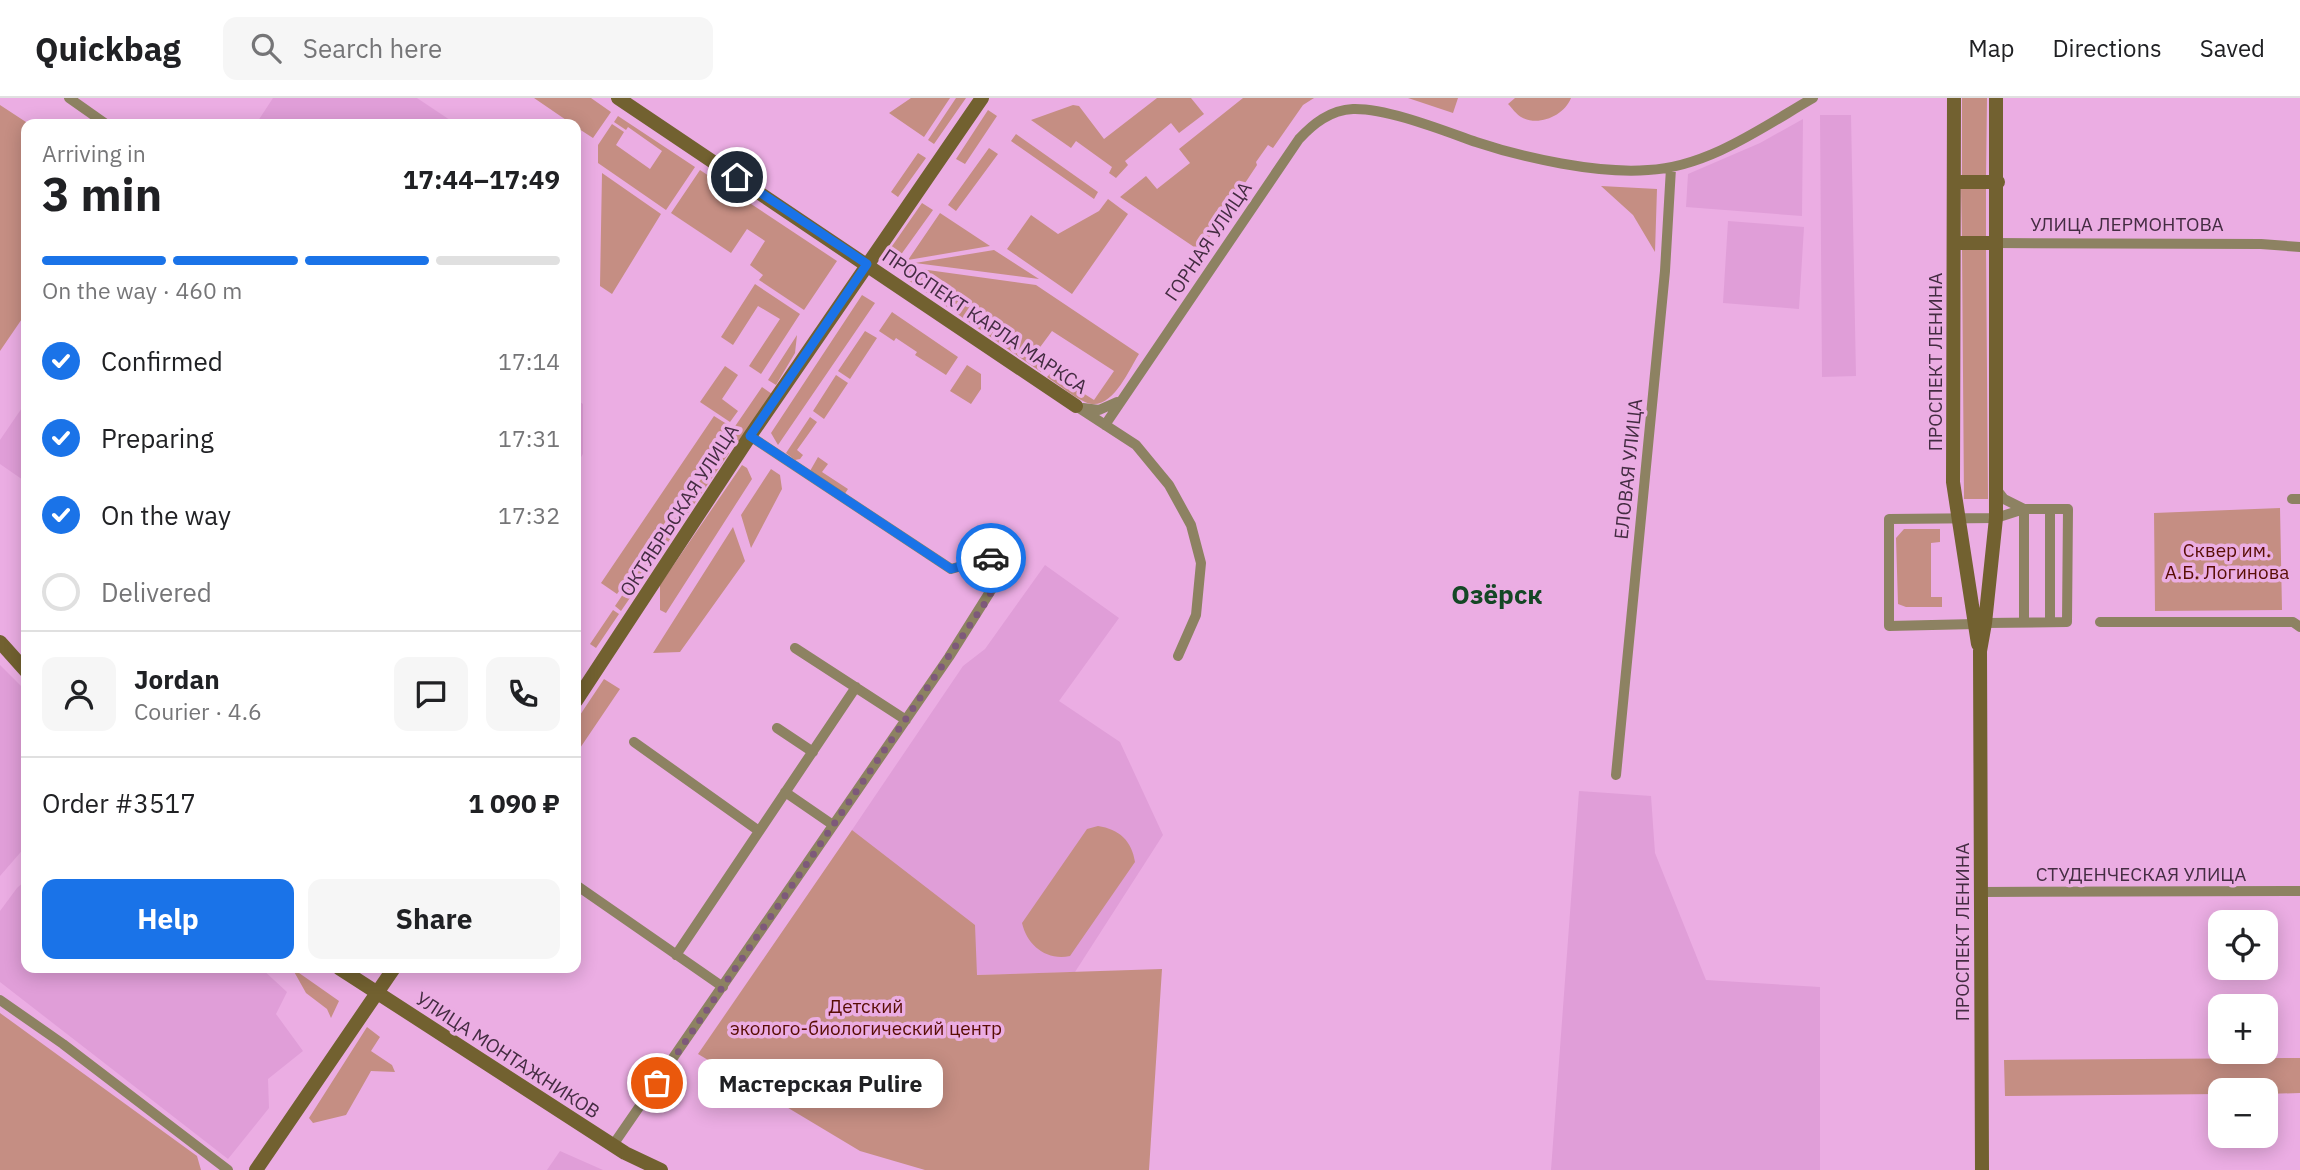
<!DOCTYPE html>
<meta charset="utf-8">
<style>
:root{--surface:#fff;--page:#f6f6f6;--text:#202124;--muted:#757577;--line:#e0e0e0;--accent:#1a73e8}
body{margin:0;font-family:"IBM Plex Sans",sans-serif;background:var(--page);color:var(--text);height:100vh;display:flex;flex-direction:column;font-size:26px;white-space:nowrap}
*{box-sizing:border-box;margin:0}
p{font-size:23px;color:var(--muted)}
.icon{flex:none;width:38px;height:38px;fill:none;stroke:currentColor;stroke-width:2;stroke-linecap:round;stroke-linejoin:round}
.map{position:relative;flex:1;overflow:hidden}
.panel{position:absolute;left:21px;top:21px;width:560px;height:854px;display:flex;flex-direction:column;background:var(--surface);border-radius:14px;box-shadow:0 4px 18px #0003}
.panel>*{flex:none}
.buttons{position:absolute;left:2208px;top:812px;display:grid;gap:14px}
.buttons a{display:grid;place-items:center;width:70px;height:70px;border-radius:14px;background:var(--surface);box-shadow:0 4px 18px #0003;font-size:35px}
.pin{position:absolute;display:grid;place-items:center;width:60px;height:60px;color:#fff;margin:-30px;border:4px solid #fff;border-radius:50%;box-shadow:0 2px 7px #0007}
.courier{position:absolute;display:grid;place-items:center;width:70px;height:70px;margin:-35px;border:5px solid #1a73e8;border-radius:50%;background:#fff;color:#222;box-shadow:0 2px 9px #0007}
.bubble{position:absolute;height:49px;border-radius:14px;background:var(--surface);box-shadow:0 4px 18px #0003;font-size:23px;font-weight:700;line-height:49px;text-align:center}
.summary em{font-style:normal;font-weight:700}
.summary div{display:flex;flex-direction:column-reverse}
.summary{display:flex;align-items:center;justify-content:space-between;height:119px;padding:0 21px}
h1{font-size:46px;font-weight:700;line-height:52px}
.bar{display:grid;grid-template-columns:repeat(4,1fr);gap:10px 7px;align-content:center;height:84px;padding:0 21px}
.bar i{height:9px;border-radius:5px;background:var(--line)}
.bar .selected{background:var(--accent)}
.bar p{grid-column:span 4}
.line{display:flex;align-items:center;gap:18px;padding:0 21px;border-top:2px solid var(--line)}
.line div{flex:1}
.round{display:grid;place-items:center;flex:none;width:74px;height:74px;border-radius:14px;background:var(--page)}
ol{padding:0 21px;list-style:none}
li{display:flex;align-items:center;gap:21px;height:77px}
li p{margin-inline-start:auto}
li .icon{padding:7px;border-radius:50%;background:var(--accent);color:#fff;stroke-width:4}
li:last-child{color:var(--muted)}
li i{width:38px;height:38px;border:4px solid var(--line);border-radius:50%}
.cta{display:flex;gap:14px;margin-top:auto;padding:14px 21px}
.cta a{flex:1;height:80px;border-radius:14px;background:var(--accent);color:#fff;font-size:28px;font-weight:700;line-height:80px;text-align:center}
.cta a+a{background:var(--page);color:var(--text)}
header{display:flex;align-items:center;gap:42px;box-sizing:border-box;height:98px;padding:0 35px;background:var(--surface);border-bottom:2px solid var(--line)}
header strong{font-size:33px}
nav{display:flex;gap:38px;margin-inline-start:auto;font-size:24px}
.search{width:490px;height:63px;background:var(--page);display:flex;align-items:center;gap:18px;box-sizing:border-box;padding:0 24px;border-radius:14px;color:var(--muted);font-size:26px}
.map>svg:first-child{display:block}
.built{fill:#e09ed8}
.green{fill:#c58e83}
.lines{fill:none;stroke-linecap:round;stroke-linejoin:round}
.street{stroke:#8d8262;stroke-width:10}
.secondary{stroke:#726130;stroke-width:14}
.done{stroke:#7e597a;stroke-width:7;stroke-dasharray:0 12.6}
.route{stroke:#1a73e8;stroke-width:9}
.labels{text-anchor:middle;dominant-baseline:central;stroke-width:7;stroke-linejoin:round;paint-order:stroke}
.street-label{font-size:19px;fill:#442c42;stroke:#ebade3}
.park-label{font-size:19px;fill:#580d04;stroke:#ebade3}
.district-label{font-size:26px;font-weight:bold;fill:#144725;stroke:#ebade3}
</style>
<header>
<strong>Quickbag</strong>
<div class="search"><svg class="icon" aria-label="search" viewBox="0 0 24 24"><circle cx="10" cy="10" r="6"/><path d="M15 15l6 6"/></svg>Search here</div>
<nav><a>Map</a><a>Directions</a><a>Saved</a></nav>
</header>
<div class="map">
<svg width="2300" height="1072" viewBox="0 0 2300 1072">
<rect width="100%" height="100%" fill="#ebade3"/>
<path class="built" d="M273,0H417L456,26H256Z
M1820,17H1851L1856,278L1822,279Z
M1803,21L1802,118L1686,109L1688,76L1760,45Z
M1728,123L1804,129L1799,211L1723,205Z
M576,301L583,306V356L576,367Z
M26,304V384L0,366V342Z
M1045,467L1119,520L1059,603L1120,644L1163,737L1075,874L976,877L852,732L963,568L985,551Z
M0,567L26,593V748L0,778Z
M1579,693L1651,698L1655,755L1706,882L1820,889V1072H1551Z
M26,782V870H261L287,894L276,916L303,953L268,981L269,1010L228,1061L0,884V813L17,790Z
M560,1053L603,1072H547Z"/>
<path class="green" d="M534,0H591L611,14L593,40L576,29V26H572Z
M911,0H950L924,39L889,15Z
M956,0H966L934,46L928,42Z
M1157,0H1191L1204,16L1179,35L1171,25L1125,63L1128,67L1116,80L1109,75L1112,69L1076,43L1071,50L1031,22L1073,7L1079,8L1104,41Z
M1243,0H1314L1303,7L1273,50L1268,47L1256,64L1257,67L1200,153L1120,99L1146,78L1157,91L1190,65L1179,51Z
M1408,0H1458L1453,15Z
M1515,0H1571C1564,18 1538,29 1521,19C1516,16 1512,10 1508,6Z
M1962,0H1987L1986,79L1962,78Z
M0,7L29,26H26V215L0,253Z
M988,12L997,18L965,66L956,61Z
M618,18L695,69L666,112L598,65V47L612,26L624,34L616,47L650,71L662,53L628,29L626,32L614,24Z
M1016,36L1098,94L1094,101L1011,43Z
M989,50L998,56L956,113L948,107Z
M918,55L926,60L898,99L891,94Z
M700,72L837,163L804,212L759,182L763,177L750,167L765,143L747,131L731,155L671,115Z
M602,75L661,116L612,196L600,188Z
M1601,88L1657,91L1655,154L1633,117Z
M1961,89H1986V139L1962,140Z
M1108,101L1128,116L1072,196L1007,151L1031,117L1058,136L1099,113Z
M922,105L933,112L900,158L890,151Z
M940,115L990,148L908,162Z
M1986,150L1988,401H1964L1962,151Z
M994,152L1039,181L915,165Z
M906,169L1036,187L1139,256C1128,273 1111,316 1085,304C1072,298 1059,287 1047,279L1051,275L1094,302L1114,273L1052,233L1038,252L1050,263L1041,274L901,177Z
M755,186L800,216L761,276L749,268L780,221L758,208L733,247L721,239Z
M862,197L875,205L778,347L771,335Z
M892,214L958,259L946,277L915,257L917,254L896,240L894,243L879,233Z
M865,233L877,240L850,281L838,273Z
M797,237L795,255L776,287L768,282Z
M967,267L981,276V291L971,306L950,293Z
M725,268L738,277L722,301L738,313L730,324L700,304Z
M836,277L848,285L824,321L813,313Z
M762,289L772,296L737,347L727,340Z
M714,318L730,328L617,496L601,485Z
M810,319L817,324L797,352L803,357L800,361L795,362L786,355Z
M722,350L729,355L621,513L615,508Z
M818,359L828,366L822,374L848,391L844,397L810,373Z
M742,367L747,370L752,381L666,515L660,512V487Z
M771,371L780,377L782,391L751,450L741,417Z
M2280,410L2282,512L2155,513L2154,415Z
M733,429L745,463L680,554L653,555Z
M1904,431H1940V444L1931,445V499H1942V509H1906L1898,506L1896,440Z
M613,512L619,516L596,550L590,546Z
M604,581L620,591L576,656V623Z
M1098,728C1119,731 1132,743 1135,764L1070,858C1046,863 1027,847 1022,825L1087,731Z
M852,732L975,827L977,877L1162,871L1149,1072H925L860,1053L698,956Z
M292,870L339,903L331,920L327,911L306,895Z
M0,915L197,1058L201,1072H0Z
M367,929L380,939L371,953L392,967L395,974L371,973L346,1017L313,1025L309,1020Z
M2300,960V995L2266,996V992H2221V996L2005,998L2004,962Z"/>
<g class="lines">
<path class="street" d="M69,0L106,26
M1996,145L2261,146L2300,149
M1076,308L1136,347L1169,387L1191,427L1201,465L1196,517L1178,558
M1083,310L1099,312L1117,304
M1105,327L1299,41C1313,26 1330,12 1353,11C1387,10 1442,32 1476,44C1524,60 1598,76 1648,72C1708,69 1763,29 1813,0
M1997,392L2004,401L2024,411
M2292,401H2300
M2024,411V524
M2050,524V411
M2100,524H2293L2300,529
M1975,526L1889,528V421L1996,420L2024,411H2068L2067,524L1985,525
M795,550L906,622
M777,630L813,654
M634,644L759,733
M1616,677L1665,173L1671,70
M785,694L833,727
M576,787L723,889
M1982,794L2300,793
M676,857L856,589
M0,902L63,946L228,1072
M613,1047L949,559L1005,470V462L997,458L951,471L750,338"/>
<path class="secondary" d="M618,0L1076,308
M1954,0L1953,384L1978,546
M1954,84H1998
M1954,145H1996
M0,544L26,573
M576,603L750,338L982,0
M339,870L625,1055L661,1072
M256,1072L394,870
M1982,1072L1980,553L1985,525L1996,420V0"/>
</g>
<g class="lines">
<path class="done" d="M657,985L985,505L1005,470V462L1001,458L991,460"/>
<path class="route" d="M737,79L867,166L750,338L951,471L991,460"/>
</g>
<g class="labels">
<g class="street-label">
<text x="2127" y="126">УЛИЦА ЛЕРМОНТОВА</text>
<text transform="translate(1208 143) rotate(-56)">ГОРНАЯ УЛИЦА</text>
<text transform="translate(985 223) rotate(34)">ПРОСПЕКТ КАРЛА МАРКСА</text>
<text transform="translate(1935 264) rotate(-90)">ПРОСПЕКТ ЛЕНИНА</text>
<text transform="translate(1628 371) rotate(-84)">ЕЛОВАЯ УЛИЦА</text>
<text transform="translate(679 412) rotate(-57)">ОКТЯБРЬСКАЯ УЛИЦА</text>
<text x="2141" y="776">СТУДЕНЧЕСКАЯ УЛИЦА</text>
<text transform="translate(1962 834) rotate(-90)">ПРОСПЕКТ ЛЕНИНА</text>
<text transform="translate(508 957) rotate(33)">УЛИЦА МОНТАЖНИКОВ</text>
</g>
<g class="park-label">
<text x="2227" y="452">Сквер им.<tspan x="2227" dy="22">А.Б. Логинова</tspan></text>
<text x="866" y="908">Детский<tspan x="866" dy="22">эколого-биологический центр</tspan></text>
</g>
<g class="district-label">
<text x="1497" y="496">Озёрск</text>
</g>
</g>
</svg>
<div class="buttons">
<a><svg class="icon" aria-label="locate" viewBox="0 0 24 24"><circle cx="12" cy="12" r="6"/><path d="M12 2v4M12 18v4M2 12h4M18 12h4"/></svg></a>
<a>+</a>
<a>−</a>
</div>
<div class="pin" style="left:657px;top:985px;background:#ea580c"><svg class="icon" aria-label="bag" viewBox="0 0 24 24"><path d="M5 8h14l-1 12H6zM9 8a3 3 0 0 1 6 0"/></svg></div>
<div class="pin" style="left:737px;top:79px;background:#1f2937"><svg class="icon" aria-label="home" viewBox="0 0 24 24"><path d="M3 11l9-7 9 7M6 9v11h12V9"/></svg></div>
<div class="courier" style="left:991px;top:460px"><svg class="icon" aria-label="car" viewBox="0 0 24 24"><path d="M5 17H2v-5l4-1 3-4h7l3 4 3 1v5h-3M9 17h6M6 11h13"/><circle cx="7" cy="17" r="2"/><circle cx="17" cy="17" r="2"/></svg></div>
<div class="bubble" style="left:698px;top:961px;width:245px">Мастерская Pulire</div>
<section class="panel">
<div class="summary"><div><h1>3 min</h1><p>Arriving in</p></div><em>17:44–17:49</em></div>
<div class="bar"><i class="selected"></i><i class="selected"></i><i class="selected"></i><i></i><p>On the way · 460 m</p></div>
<ol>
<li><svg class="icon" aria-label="check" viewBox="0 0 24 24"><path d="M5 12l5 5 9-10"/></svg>Confirmed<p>17:14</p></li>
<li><svg class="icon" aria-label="check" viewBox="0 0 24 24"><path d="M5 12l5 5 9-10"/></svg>Preparing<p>17:31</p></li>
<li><svg class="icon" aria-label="check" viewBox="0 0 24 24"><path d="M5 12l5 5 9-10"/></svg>On the way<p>17:32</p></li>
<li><i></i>Delivered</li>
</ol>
<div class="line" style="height:126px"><a class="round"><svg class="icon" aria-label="person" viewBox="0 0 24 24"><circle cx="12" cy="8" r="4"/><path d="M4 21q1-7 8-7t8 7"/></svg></a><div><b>Jordan</b><p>Courier · 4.6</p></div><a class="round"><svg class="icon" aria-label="chat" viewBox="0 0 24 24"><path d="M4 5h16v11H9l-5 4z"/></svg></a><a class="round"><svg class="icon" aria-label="phone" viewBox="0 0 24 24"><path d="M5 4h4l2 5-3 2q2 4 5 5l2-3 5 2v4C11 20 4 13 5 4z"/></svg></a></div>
<div class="line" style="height:91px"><div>Order #3517</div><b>1 090 ₽</b></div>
<div class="cta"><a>Help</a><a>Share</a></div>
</section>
</div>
